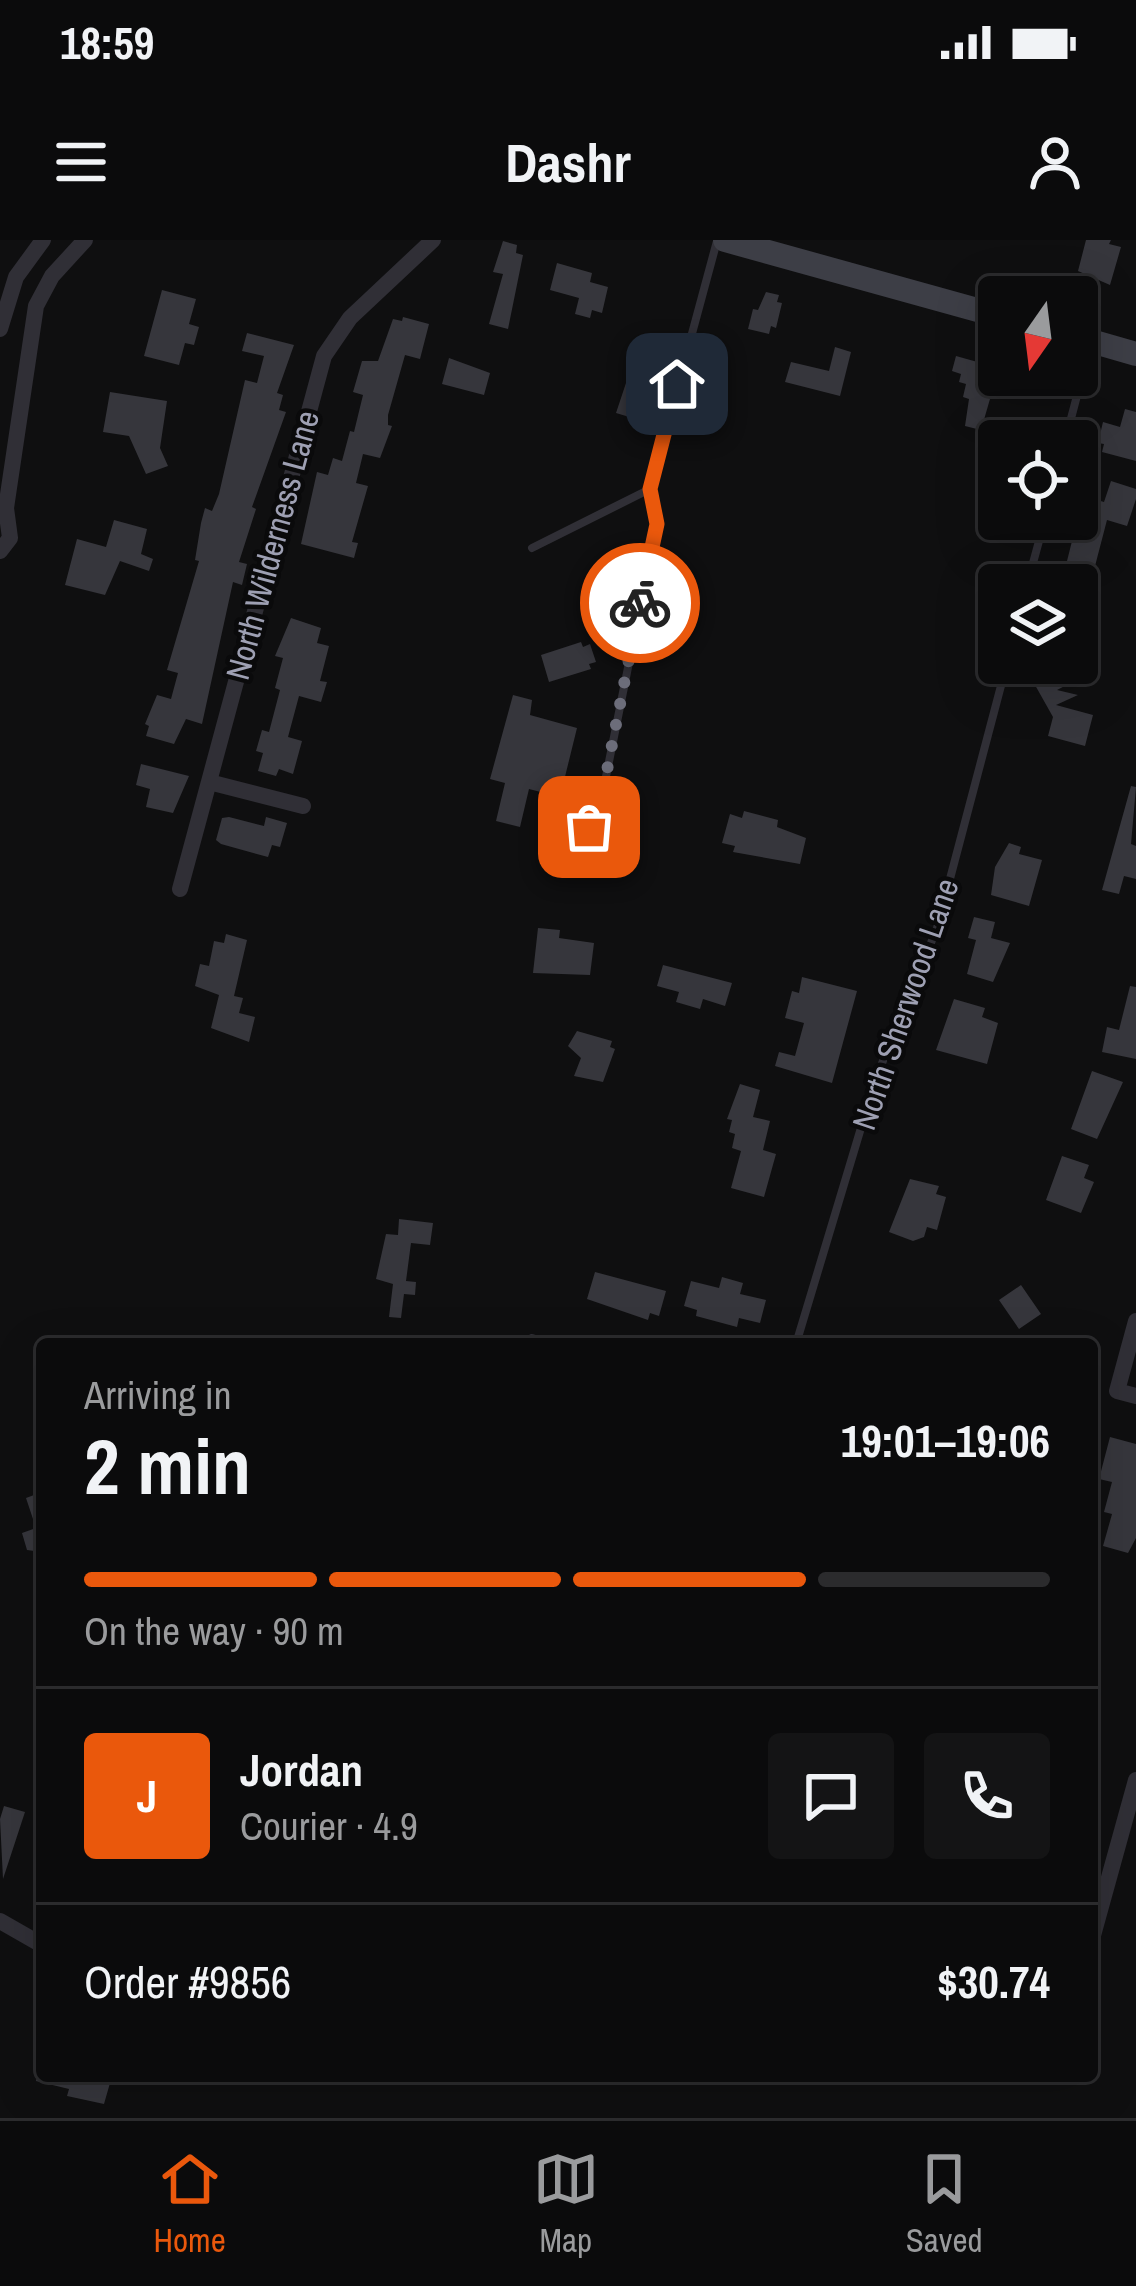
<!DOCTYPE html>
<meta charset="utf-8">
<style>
:root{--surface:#0b0b0c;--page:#141415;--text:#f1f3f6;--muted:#9a9b9d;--line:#2b2b2d;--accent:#ea580c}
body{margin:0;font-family:"Archivo Narrow",sans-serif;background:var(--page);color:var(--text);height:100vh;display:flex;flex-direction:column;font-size:45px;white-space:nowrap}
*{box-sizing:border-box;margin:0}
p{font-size:39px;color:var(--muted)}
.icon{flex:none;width:66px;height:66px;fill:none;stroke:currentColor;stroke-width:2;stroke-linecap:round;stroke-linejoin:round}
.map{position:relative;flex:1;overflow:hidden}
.panel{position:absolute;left:36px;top:1098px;width:1062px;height:744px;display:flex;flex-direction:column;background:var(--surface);border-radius:12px;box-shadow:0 12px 48px #0002,0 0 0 3px var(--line)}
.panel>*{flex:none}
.needle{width:78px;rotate:194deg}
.controls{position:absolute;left:978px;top:36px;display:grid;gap:24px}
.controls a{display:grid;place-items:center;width:120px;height:120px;border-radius:12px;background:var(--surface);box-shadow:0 12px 48px #0002,0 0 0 3px var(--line);font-size:60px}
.pin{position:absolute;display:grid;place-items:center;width:102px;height:102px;color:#fff;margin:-51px;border-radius:24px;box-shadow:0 6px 18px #0006}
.courier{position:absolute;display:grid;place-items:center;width:120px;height:120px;margin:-60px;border:9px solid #ea580c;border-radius:50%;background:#fff;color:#222;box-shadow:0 3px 15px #0007}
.summary em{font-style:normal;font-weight:700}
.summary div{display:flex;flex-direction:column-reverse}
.summary{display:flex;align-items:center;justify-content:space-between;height:204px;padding:0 48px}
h1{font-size:78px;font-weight:700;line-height:90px}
.bar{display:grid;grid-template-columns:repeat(4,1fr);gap:18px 12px;align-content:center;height:144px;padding:0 48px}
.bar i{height:15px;border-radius:9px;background:var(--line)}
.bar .active{background:var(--accent)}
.bar p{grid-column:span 4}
.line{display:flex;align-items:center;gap:30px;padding:0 48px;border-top:3px solid var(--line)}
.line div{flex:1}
.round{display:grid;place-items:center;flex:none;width:126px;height:126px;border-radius:12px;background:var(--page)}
.status{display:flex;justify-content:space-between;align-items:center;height:84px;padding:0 60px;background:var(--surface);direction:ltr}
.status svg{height:33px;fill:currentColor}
header{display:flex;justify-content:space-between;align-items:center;height:156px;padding:0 48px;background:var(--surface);font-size:54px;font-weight:700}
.tabs{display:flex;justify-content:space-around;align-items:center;height:168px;border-top:3px solid var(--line);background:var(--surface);font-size:33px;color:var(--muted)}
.tabs a{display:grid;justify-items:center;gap:6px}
.tabs .active{color:var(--accent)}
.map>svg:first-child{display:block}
.building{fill:#36363c}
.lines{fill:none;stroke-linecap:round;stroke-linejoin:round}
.lane{stroke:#302f36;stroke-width:8}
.street{stroke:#302f36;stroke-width:16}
.secondary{stroke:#3d3e46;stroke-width:24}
.done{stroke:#6c6d7a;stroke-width:12;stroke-dasharray:0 21.6}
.route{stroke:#ea580c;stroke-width:15}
.labels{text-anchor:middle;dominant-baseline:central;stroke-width:9;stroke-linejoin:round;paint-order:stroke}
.street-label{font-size:33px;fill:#9ea0b3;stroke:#0a0a0b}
</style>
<div class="status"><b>18:59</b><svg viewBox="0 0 49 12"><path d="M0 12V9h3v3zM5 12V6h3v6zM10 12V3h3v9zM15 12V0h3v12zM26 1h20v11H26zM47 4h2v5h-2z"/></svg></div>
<header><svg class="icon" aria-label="menu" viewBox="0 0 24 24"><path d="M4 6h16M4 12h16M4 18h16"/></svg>Dashr<svg class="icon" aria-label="person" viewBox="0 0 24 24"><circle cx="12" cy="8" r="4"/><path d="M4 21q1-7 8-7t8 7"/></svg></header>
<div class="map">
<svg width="1136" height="1878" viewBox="0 0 1136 1878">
<rect width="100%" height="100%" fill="#0f0f10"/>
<path class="building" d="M1086,0H1111L1109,4L1121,7L1110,45L1078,31Z
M503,1L517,5L516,13L523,15L508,89L489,84L503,34L493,32Z
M557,23L592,33L590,42L608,47L602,73L592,70L590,78L575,74L579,58L550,50Z
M162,50L196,59L189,84L199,87L194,105L185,103L179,125L144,116Z
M766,52L779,55L777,62L782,63L776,88L771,86L769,94L748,89L753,69L758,70Z
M403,77L429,84L420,119L405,115L388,175V185L392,186L380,218L363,214L356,243L368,246L352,302L358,303L354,318L301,304L317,232L328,235L333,218L342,221L350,191L354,192L363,155L353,152L362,121H378L393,79L402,81Z
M247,93L294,105L277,153L283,155L279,170L286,172L252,267L256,269L239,322L247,324L242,345L233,342L202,484L186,479L174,504L146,496L149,486L145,484L157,455L171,459L178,433L167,430L199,321L195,320L201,283L205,268L212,271L219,254L245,140L257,143L264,116L242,111Z
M835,107L851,112L840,156L785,142L791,122L829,131Z
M956,116L999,128L981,190L965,186L969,159L963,157L966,144L959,142L961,134L952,131Z
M449,118L490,133L484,155L442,144Z
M626,143L653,151L646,172L639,170L636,179L616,173Z
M110,152L167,161L160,208L168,226L146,234L129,196L103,192Z
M1125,169L1136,172V221L1102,212L1104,204L1098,203L1103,182L1120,187Z
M1111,241L1136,249V259L1127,286L1107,280L1082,376L1077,375V345H1061L1073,297L1082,300L1094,259L1104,262Z
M114,280L147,289L141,314L153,319L149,331L120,321L105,355L65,345L77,299L106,307Z
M291,378L321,388L317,403L329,406L320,441L327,442L321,462L299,456L288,497L302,501L293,534L279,529L276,536L258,531L263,513L256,511L262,490L269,492L280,450L275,448L283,418L275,416Z
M581,402L583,407L590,404L596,422L589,424L591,429L549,442L541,415Z
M1058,423H1071L1080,438L1057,450L1078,455L1056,465L1093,475L1085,506L1048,496L1053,477L1035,445L1041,431Z
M513,455L532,460L530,475L577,488L560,557L529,549L520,587L496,581L505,543L490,539Z
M141,524L189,536L173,573L146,567L150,549L136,545Z
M1131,546L1136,547L1131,604L1136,606V639L1124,636L1119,654L1102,650Z
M744,571L778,580L777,587L806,598L800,624L733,612L735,606L722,603L730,574L742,578Z
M229,577L264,586L266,577L287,583L280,607L272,605L268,617L221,604L216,600L222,578Z
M1009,603L1021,607L1019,614L1042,620L1029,666L991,655L995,627Z
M974,677L995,682L991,698L1010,703L993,742L967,734L976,700L968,698Z
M538,688L560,690L559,698L594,703L590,735L533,733Z
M226,694L247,700L234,756L243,758L239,773L255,777L249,802L211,788L219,755L195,746L200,724L209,726L214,701L224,703Z
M663,725L732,743L725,766L703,759L700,769L676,762L679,752L657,746Z
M802,737L857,751L832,843L775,826L779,812L795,816L804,783L785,778L792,751L799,753Z
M1130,746L1136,747V819L1102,812L1107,787L1119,790Z
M954,759L985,768L982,777L998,783L987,824L936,810Z
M577,791L612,801L610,807L615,809L603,842L574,836L581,818L568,806Z
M1092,831L1123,842L1097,899L1071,889Z
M740,844L760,850L753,877L770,881L763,910L776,914L764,957L731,948L741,911L732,908L735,894L729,892L732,880L727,879Z
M1062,916L1089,925L1084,938L1094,942L1081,973L1046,960Z
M910,939L939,946L936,954L946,957L937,990L927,987L924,997L913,1001L889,992Z
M399,979L433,983L430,1005L411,1003L406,1041L416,1042L415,1055L404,1054L401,1078L389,1077L393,1044L376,1039L386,994L398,995Z
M595,1032L666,1051L659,1076L650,1073L648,1080L587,1059Z
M722,1037L743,1043L740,1054L766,1060L760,1083L739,1078L737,1087L696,1076L697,1070L684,1066L691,1041L719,1048Z
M1021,1045L1041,1074L1019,1089L999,1060Z
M1110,1197L1136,1204V1298L1128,1313L1103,1306L1112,1274L1104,1272L1112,1242L1099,1239Z
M42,1252V1312L27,1310L22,1293L36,1288L26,1258Z
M4,1566L25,1572L3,1639L0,1579Z
M37,1836H112L104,1864L67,1856L69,1849L36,1841Z"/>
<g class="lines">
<path class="lane" d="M1065,201L1091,103
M532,308L650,249
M1027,345L1045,279
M542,583L589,587L597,581L657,284L650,249L717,1
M532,1098L553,1104
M796,1104L876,838L937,688L1007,423"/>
<path class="street" d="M0,89L16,37L43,0
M0,311L10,298L6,268L36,66L52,36L85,0
M209,542L303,566
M180,649L324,116L350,78L433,0
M1136,1081L1117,1151L1136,1156
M0,1681L42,1705
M1092,1699L1136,1540"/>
<path class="secondary" d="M725,0L999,76
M1077,97L1136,114"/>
</g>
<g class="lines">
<path class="done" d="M589,587L597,581L640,363"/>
<path class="route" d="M640,363L657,284L650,249L677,144"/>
</g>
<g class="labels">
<g class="street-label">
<text transform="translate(272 305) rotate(-75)">North Wilderness Lane</text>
<text transform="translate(905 764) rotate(-71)">North Sherwood Lane</text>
</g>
</g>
</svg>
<div class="controls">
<a><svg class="needle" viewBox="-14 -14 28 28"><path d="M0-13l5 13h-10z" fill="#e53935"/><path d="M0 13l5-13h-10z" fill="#9a9b9d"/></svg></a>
<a><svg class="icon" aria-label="locate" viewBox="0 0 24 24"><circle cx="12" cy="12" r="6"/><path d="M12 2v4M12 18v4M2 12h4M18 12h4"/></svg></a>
<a><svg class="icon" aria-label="layers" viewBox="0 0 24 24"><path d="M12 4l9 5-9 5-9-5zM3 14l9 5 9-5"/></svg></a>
</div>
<div class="pin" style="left:589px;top:587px;background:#ea580c"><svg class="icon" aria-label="bag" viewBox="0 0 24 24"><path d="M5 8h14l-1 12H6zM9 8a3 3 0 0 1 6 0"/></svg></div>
<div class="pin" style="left:677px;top:144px;background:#1f2937"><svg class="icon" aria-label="home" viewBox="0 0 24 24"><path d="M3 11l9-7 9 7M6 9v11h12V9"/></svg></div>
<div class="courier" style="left:640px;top:363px"><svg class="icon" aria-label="bike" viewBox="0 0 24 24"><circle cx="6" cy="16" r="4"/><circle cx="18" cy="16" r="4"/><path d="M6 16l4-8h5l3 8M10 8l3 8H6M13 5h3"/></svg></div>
<section class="panel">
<div class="summary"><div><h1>2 min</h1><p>Arriving in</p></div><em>19:01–19:06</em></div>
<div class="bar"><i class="active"></i><i class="active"></i><i class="active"></i><i></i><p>On the way · 90 m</p></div>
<div class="line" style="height:216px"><b class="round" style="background:var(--accent);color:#fff">J</b><div><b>Jordan</b><p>Courier · 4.9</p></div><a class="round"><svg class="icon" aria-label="chat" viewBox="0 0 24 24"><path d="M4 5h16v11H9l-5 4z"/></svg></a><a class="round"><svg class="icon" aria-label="phone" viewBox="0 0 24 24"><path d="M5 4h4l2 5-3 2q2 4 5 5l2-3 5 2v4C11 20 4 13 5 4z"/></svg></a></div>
<div class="line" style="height:156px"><div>Order #9856</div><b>$30.74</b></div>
</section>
</div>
<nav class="tabs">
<a class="active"><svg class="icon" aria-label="home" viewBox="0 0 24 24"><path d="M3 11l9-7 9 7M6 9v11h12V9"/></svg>Home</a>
<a><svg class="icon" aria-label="map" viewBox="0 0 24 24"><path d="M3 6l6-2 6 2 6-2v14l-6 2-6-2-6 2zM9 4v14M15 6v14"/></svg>Map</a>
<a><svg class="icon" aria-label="saved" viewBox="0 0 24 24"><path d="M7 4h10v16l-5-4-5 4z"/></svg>Saved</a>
</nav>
